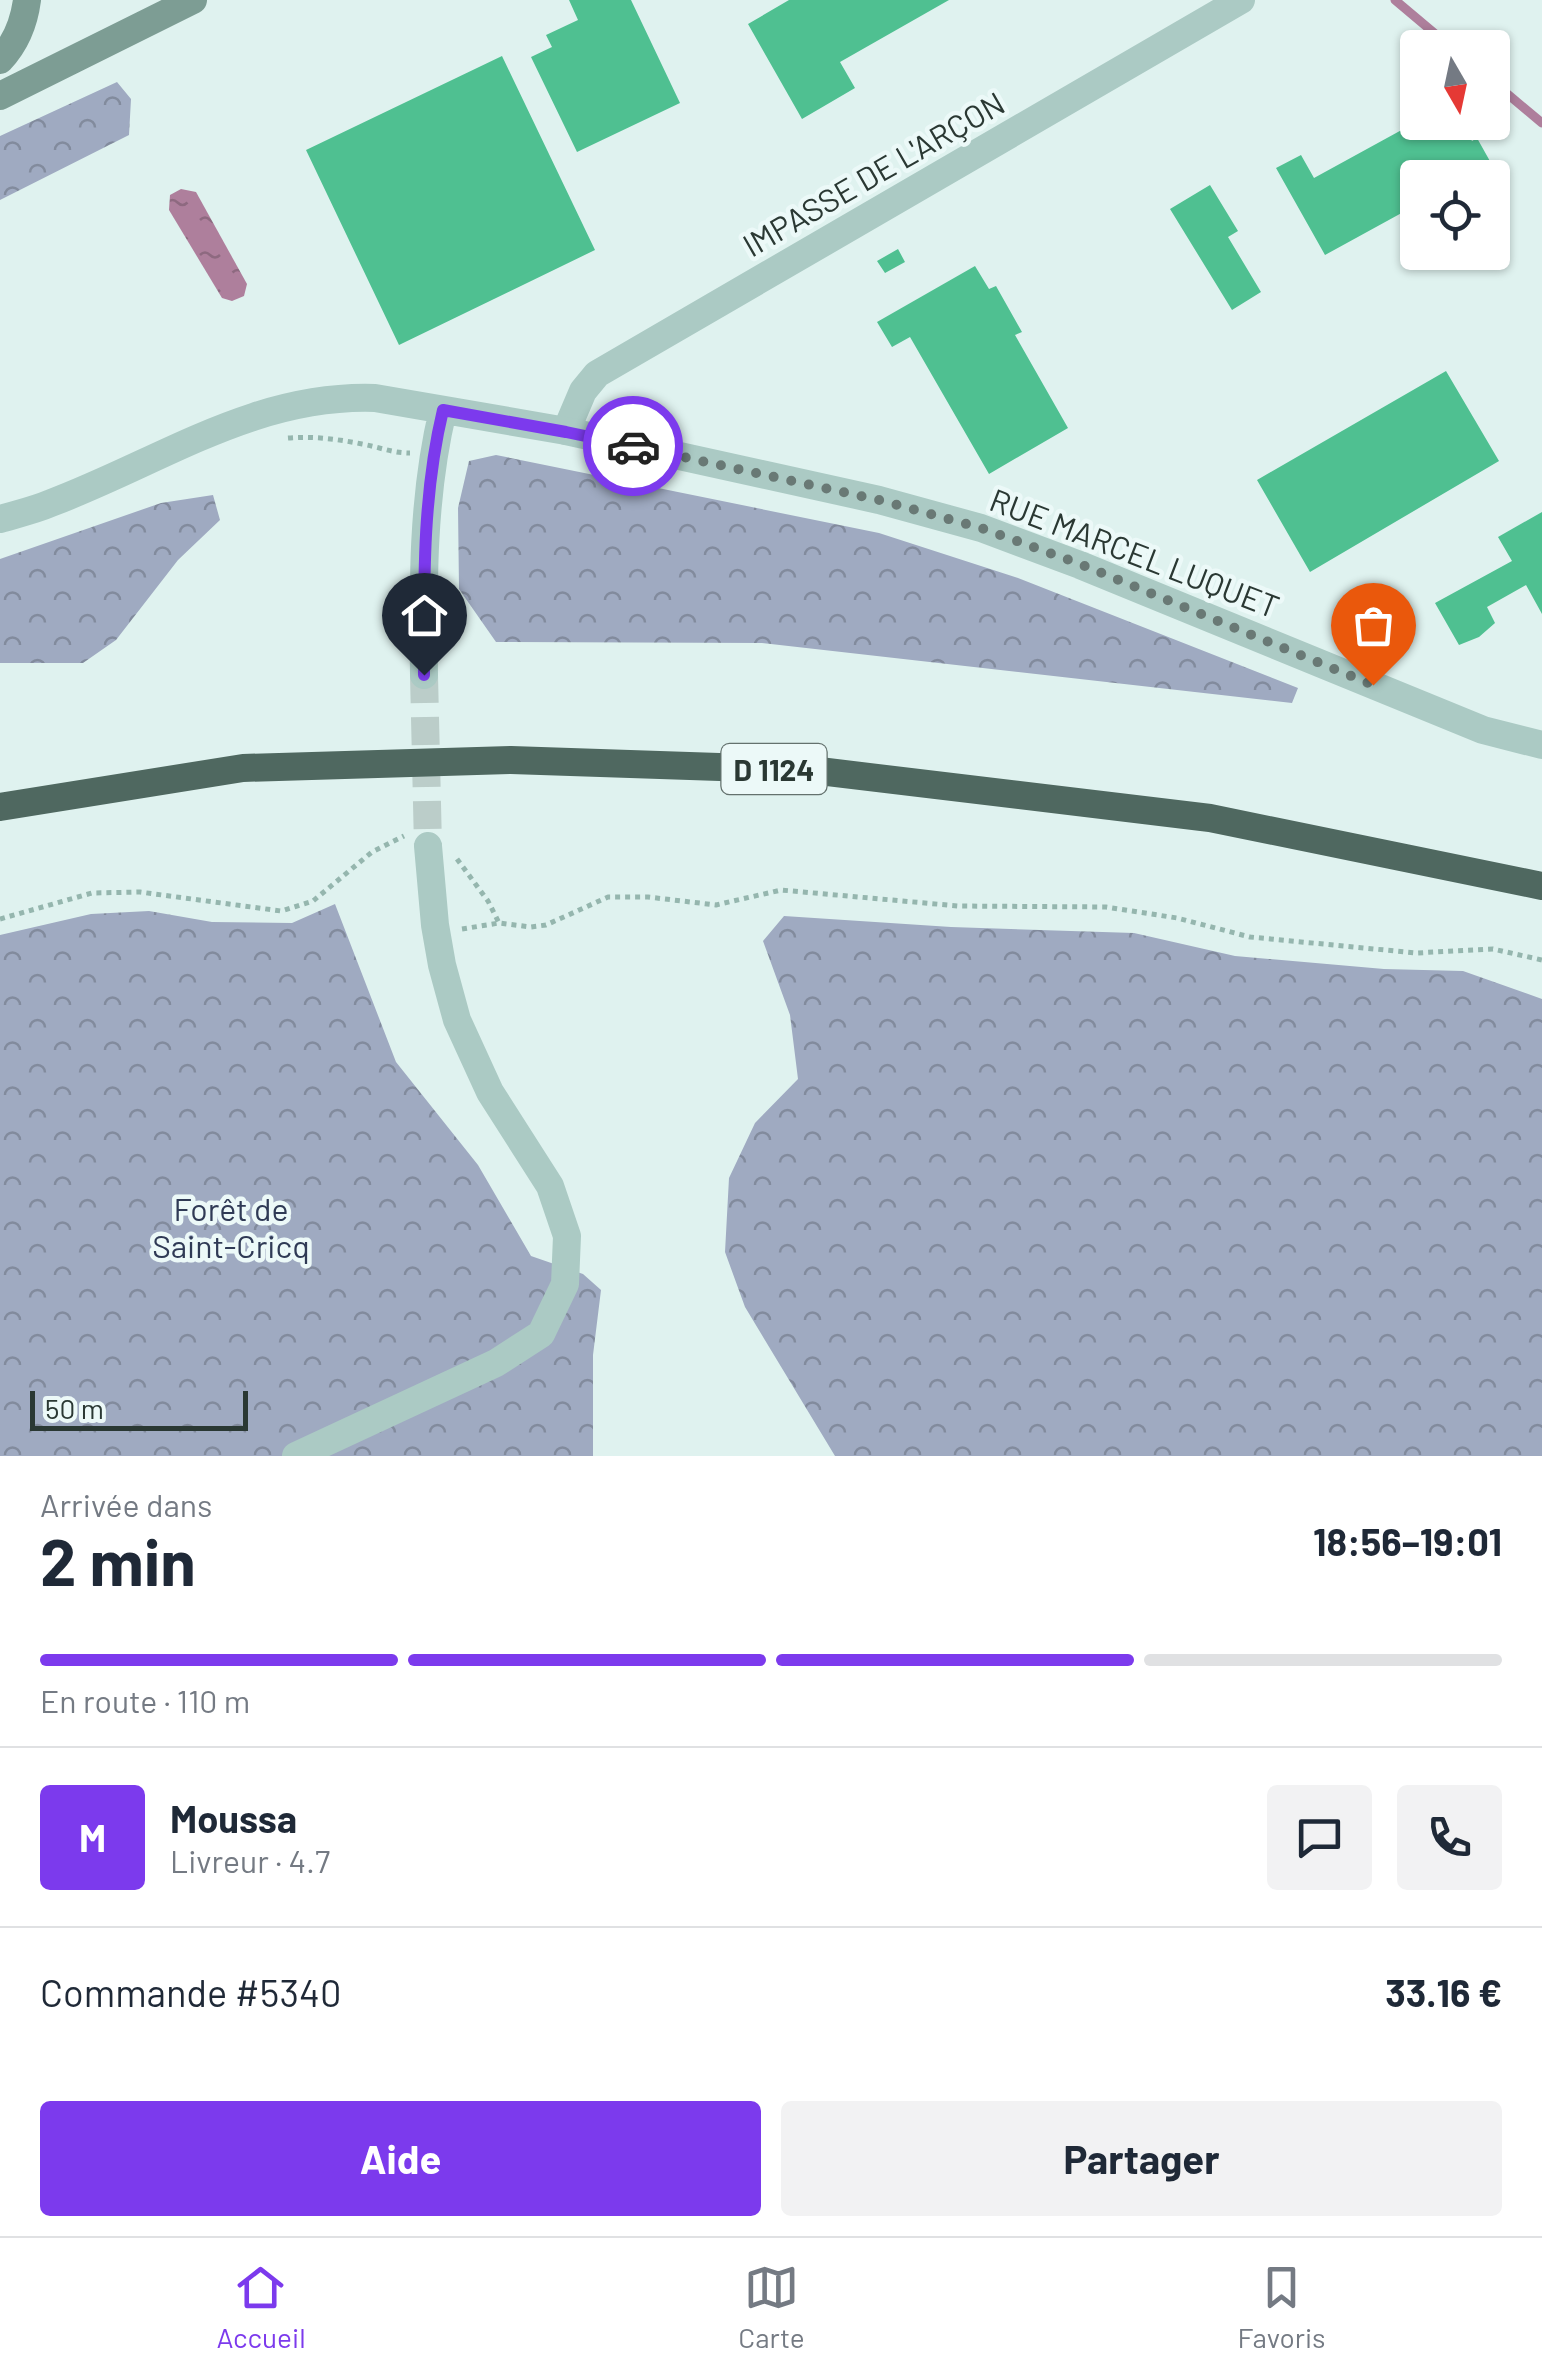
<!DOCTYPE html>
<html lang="fr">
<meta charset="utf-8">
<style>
:root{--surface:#fff;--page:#f2f2f3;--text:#1f2937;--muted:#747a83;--line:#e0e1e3;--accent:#7c3aed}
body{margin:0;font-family:Barlow,sans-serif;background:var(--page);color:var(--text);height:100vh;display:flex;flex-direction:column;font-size:38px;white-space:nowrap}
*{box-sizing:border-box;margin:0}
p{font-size:32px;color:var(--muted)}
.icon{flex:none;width:55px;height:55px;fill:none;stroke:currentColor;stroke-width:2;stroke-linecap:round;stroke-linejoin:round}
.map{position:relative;height:1456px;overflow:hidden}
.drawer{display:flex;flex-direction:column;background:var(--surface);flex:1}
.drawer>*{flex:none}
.needle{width:65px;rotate:171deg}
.fabs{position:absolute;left:1400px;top:30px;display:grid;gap:20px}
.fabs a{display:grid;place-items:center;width:110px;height:110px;border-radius:10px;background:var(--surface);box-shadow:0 2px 8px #0004;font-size:50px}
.scale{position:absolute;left:30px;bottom:25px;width:218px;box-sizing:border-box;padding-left:10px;border:5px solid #2a3833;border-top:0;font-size:28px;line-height:35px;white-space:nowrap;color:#2a3833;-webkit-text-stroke:8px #ecf9f8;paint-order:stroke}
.pin{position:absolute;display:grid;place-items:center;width:85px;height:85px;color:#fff;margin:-102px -42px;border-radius:50% 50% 50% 0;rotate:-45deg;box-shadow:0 0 10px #0007}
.pin .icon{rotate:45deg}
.courier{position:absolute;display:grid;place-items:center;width:100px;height:100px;margin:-50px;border:8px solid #7c3aed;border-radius:50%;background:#fff;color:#222;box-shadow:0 2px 12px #0007}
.headline em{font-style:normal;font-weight:700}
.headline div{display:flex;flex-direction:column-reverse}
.headline{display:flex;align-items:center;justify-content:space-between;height:170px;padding:0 40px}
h1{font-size:65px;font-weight:700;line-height:75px}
.bar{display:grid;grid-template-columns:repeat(4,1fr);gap:15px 10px;align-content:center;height:120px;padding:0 40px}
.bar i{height:12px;border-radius:8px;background:var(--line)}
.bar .current{background:var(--accent)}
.bar p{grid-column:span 4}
.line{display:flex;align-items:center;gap:25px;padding:0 40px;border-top:2px solid var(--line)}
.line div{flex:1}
.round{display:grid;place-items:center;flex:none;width:105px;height:105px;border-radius:10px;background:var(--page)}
.cta{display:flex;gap:20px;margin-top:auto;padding:20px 40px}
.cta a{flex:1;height:115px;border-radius:10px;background:var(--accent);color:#fff;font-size:40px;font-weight:700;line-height:115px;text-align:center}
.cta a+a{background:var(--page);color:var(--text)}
.tabs{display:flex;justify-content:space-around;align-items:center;height:140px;border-top:2px solid var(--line);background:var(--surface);font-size:28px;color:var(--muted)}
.tabs a{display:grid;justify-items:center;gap:5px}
.tabs .current{color:var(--accent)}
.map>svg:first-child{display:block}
.forest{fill:url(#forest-crowns)}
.water{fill:url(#water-ripples)}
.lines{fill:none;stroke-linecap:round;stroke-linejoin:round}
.stream{stroke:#ae7f9c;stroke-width:9}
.building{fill:#4fc091}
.tertiary-tunnel{stroke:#bbcdc9;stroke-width:28;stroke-dasharray:28 14;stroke-linecap:butt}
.path{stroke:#95b6ae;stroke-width:5;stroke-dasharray:5 5;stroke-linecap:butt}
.minor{stroke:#abcac4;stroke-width:28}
.tertiary{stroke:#abcac4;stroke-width:28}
.secondary{stroke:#7d9d94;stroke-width:28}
.trunk{stroke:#4f6860;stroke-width:28}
.done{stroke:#697975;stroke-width:10;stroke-dasharray:0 18}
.route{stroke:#7c3aed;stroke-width:12}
.labels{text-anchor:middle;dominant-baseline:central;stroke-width:9;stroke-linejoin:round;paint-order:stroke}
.shield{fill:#ecf9f8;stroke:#64726e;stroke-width:2.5}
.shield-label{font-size:30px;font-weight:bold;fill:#2a3833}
.street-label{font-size:32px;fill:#2a3833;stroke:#ecf9f8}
.park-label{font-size:32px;fill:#2f3a55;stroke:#ecf9f8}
</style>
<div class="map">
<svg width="1542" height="1456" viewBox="0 0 1542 1456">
<defs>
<pattern id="forest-crowns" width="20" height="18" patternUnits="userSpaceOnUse" patternTransform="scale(2.5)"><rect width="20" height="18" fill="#9faac1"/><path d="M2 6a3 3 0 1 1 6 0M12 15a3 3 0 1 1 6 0" fill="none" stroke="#828b9d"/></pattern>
<pattern id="water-ripples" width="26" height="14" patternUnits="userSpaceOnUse" patternTransform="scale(2.5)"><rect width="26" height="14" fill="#ae7f9c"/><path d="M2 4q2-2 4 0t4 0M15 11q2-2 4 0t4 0" fill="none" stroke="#8e6980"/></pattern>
</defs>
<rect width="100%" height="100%" fill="#dff2ef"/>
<path class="forest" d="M117,82L131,99L129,135L0,200V136Z
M496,455L879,533L1018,578L1298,688L1292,703L762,643L496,642L459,589L458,508L469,461Z
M213,495L220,520L178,560L116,640L83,663H0V559L161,503Z
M335,904L396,1062L478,1165L531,1256L583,1274L601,1290L593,1355V1456H0V935L91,914L149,911L212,922L292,923Z
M784,916L951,927L1134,933L1235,956L1384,969L1463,971L1542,999V1456H835L745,1307L725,1252L729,1178L755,1123L798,1079L790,1015L763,941Z"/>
<path class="water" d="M181,189L196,192L247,284L244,296L232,301L222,298L169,210L170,195Z"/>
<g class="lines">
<path class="stream" d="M1395,0L1452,48
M1492,81L1542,123"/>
</g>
<path class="building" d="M569,0H631L680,103L577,152L531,57L552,47L546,35L578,20Z
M789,0H949L840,62L855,88L802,119L748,24Z
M502,56L595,250L399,345L306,150Z
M1418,121L1462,122L1472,141L1477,138L1491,163L1464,178H1418V204L1325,255L1276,168L1301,155L1314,178Z
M1210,185L1238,231L1228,237L1261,292L1232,310L1170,209Z
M898,249L905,262L885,273L877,261Z
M975,266L989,289L996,286L1022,332L1015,335L1068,428L989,474L910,337L892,347L877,322Z
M1446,371L1499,461L1310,572L1257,480Z
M1542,512V614L1526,585L1487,607L1495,623L1479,637L1459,645L1435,603L1512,561L1498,537Z"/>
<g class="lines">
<path class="tertiary-tunnel" d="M424,675L428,846"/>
<path class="path" d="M288,438C313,436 337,439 362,444C379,447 392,453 410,453
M457,859L488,901L499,923
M0,919L92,893L140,892L281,911L313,901L372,852L404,836
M462,929L499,923L531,927L546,925L608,897H648L716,905L781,890L958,906L1106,907L1177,918L1250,937L1416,953L1493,949L1542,960"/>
<path class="minor" d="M566,431L583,391L597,374L1241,0"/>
<path class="tertiary" d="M0,519C17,514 35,510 51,503C160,462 254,394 375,398L566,431L879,500L981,528L1080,565L1483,730L1542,745
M424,675C423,586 422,497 443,410
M296,1456L496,1363L541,1334L565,1284L567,1236L550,1186L490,1092L457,1020L442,965L435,925L428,846"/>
<path class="secondary" d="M0,60C16,43 24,23 27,0
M0,96L193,0"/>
<path class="trunk" d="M0,807L243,768L511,760L811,770L1210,818L1542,886"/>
</g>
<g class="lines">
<path class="done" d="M633,446L879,500L981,528L1080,564L1373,685"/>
<path class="route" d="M424,675C424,586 422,497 443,410L566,432L633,446"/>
</g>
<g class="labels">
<rect class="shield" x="721.5" y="744" width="105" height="50" rx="8"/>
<g class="shield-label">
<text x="774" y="769">D 1124</text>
</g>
<g class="street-label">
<text transform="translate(873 173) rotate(-30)">IMPASSE DE L'ARÇON</text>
<text transform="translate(1135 552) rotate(21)">RUE MARCEL LUQUET</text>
</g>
<g class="park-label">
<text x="231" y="1208">Forêt de<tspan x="231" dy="37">Saint-Cricq</tspan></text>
</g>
</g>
</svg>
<div class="fabs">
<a><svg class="needle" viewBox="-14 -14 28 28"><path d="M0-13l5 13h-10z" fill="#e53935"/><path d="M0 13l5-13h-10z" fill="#747a83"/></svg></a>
<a><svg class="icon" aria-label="locate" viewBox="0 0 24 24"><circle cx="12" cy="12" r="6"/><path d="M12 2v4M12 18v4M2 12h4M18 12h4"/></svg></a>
</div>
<div class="scale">50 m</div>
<div class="pin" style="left:1373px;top:685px;background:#ea580c"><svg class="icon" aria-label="bag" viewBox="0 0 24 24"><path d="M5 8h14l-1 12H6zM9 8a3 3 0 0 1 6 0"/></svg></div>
<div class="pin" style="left:424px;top:675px;background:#1f2937"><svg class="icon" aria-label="home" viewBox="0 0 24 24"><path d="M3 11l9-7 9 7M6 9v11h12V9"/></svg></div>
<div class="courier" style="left:633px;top:446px"><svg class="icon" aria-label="car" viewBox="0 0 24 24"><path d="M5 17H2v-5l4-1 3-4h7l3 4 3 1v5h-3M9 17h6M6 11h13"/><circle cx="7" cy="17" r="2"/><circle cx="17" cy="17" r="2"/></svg></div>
</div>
<section class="drawer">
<div class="headline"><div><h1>2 min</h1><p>Arrivée dans</p></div><em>18:56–19:01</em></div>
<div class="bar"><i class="current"></i><i class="current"></i><i class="current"></i><i></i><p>En route · 110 m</p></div>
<div class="line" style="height:180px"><b class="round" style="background:var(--accent);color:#fff">M</b><div><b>Moussa</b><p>Livreur · 4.7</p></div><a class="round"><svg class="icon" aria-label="chat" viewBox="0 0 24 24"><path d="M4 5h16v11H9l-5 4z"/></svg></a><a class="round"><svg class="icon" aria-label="phone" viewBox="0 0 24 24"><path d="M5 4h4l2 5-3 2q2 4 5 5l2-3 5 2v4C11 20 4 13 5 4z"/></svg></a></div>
<div class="line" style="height:130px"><div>Commande #5340</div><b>33.16 €</b></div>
<div class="cta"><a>Aide</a><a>Partager</a></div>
</section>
<nav class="tabs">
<a class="current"><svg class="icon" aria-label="home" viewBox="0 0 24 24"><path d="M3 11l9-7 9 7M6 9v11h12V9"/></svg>Accueil</a>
<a><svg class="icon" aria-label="map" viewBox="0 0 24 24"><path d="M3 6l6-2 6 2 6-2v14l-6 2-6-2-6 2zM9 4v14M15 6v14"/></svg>Carte</a>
<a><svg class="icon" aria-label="saved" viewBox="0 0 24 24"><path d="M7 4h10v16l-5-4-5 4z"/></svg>Favoris</a>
</nav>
